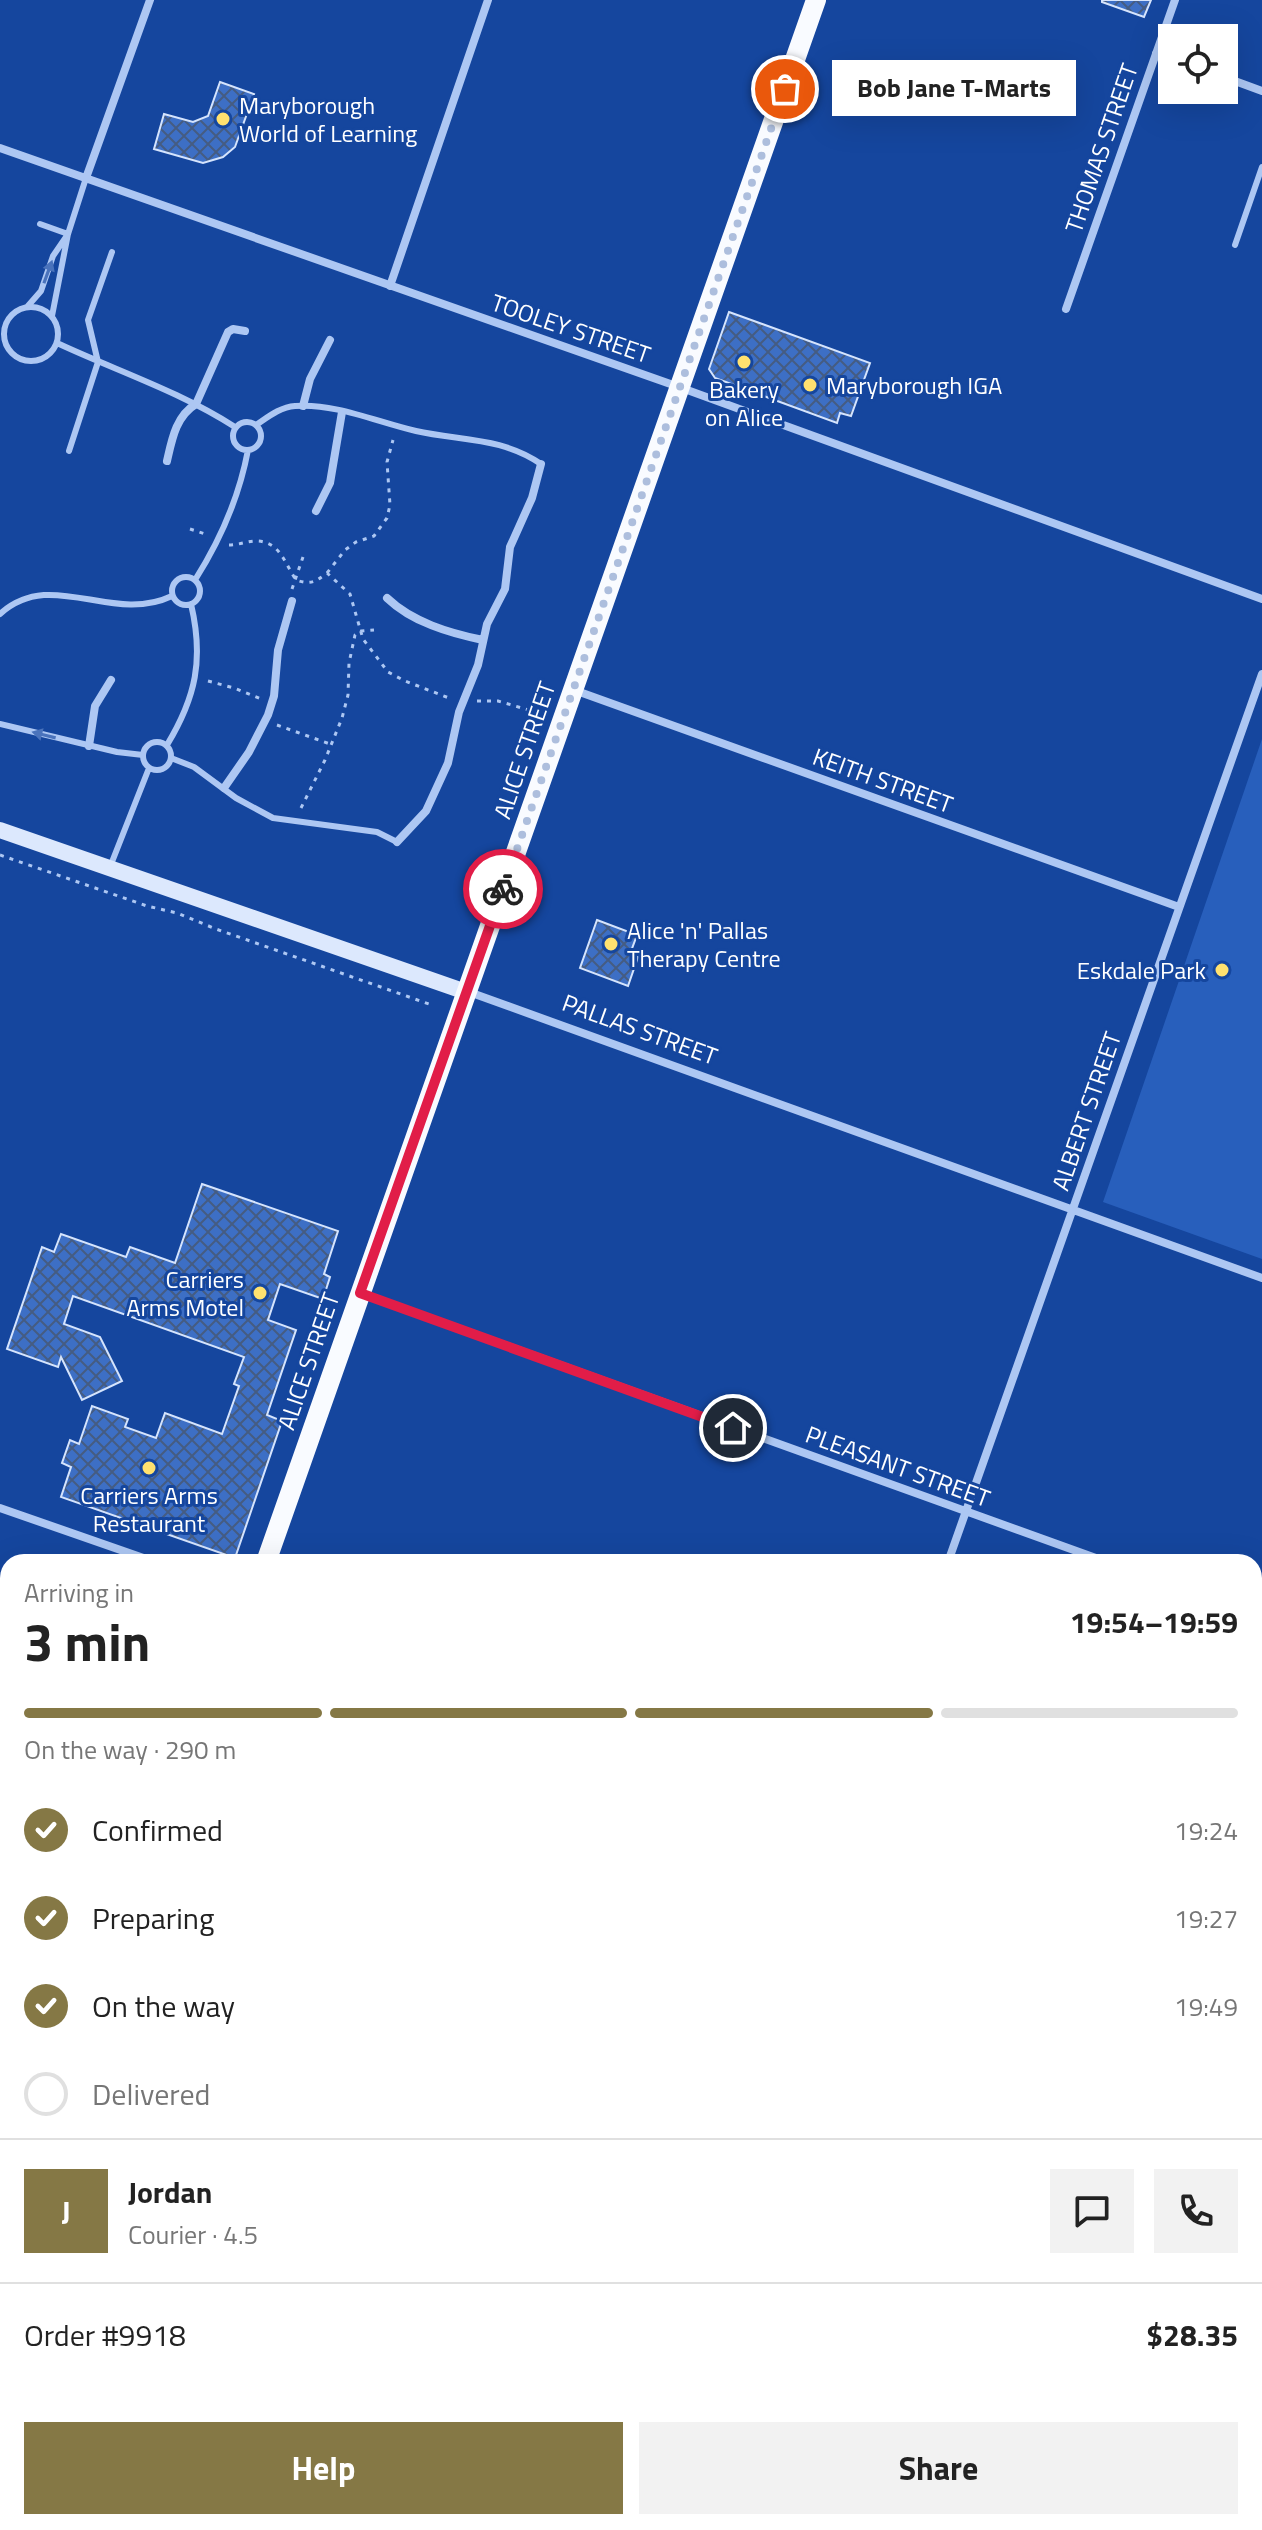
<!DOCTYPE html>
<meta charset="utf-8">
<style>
:root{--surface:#fff;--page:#f2f2f2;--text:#222;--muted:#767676;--line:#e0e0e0;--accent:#857845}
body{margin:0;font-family:"Titillium Web",sans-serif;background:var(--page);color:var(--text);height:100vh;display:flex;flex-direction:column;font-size:30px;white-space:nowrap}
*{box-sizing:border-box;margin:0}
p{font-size:26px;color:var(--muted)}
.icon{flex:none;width:44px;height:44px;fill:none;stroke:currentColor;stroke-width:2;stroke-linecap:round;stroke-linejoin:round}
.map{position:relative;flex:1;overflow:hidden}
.side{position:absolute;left:0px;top:1554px;width:1262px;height:976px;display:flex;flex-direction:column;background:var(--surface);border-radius:24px 24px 0 0;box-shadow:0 8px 32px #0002}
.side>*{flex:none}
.controls{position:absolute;left:1158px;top:24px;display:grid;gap:16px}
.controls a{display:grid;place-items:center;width:80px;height:80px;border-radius:0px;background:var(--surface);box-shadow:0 8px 32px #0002;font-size:40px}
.pin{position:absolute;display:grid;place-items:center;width:68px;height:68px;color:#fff;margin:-34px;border:4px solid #fff;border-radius:50%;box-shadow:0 2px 8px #0007}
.courier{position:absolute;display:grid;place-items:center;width:80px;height:80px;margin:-40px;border:6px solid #e11d48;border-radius:50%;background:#fff;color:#222;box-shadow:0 2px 10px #0007}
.bubble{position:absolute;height:56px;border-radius:0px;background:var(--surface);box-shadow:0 8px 32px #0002;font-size:26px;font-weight:700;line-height:56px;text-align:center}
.head em{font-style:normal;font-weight:700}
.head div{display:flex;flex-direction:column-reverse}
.head{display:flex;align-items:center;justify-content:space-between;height:136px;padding:0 24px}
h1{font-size:52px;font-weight:700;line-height:60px}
.bar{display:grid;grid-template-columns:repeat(4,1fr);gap:12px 8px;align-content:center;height:96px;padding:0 24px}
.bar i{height:10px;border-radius:6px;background:var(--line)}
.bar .active{background:var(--accent)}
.bar p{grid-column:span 4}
.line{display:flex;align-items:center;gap:20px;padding:0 24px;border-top:2px solid var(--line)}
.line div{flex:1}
.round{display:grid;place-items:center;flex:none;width:84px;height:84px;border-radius:0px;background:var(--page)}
ol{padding:0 24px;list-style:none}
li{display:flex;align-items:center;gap:24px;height:88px}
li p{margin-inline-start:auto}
li .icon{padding:8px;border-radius:50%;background:var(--accent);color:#fff;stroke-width:4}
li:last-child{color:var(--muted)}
li i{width:44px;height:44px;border:4px solid var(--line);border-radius:50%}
.action{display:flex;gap:16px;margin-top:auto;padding:16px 24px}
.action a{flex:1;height:92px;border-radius:0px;background:var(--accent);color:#fff;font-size:32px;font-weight:700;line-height:92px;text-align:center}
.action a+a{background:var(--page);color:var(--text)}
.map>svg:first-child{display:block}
.park{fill:#285fbc}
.water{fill:url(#water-rules);stroke:#9fc0f6;stroke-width:2}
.building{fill:url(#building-cross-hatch);stroke:#d5e4fd;stroke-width:2}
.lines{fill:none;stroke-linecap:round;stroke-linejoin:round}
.path{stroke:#adc7f3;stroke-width:3;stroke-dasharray:4 6;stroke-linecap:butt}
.lane{stroke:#adc7f3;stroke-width:6}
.street{stroke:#adc7f3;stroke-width:8}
.secondary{stroke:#dce8fd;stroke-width:16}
.primary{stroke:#f9fbff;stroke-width:20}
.oneway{fill:#4a73bc}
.done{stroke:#adbedd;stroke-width:8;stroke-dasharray:0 14.4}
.route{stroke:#e11d48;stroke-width:10}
.poi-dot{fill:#ffe16f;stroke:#15469e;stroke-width:3}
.labels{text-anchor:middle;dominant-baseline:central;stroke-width:6;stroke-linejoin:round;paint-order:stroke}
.poi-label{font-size:24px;fill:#fff;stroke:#15469e;text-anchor:start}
.street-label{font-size:24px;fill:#fff;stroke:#15469e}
</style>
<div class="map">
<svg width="1262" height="2530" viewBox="0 0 1262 2530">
<defs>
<pattern id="water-rules" width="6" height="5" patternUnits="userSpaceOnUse" patternTransform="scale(2)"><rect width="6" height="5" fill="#2c5092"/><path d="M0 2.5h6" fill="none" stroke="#4c6aa2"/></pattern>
<pattern id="building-cross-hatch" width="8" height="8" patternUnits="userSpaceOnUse" patternTransform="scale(2)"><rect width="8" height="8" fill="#3d6fc5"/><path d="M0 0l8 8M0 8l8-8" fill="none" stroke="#455c82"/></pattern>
</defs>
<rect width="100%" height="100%" fill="#15469e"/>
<path class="park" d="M1262,739V1259L1103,1202Z
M1254,1961L1262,1964V2359L1254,2348Z
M45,2522H866L864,2530H674L669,2524L663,2530H44Z"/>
<path class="water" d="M1254,2350L1262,2359V2530H873L874,2522H1254Z"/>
<path class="building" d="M1102,0H1151L1144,17L1102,2Z
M220,82L254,94L235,147L223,157L203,163L154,149L164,114L193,122L208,116Z
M729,312L870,363L851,416L840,413L837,423L715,378L709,369Z
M597,920L637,935L630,954L638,957L628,986L580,968Z
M202,1184L338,1231L324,1274L330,1277L323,1299L280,1284L268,1320L296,1330L267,1415L282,1421L235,1558L61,1497L71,1467L62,1463L70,1440L79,1444L92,1406L128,1419L125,1427L156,1438L165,1413L222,1434L239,1386L234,1384L244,1357L73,1296L64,1324L100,1337L122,1381L82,1400L61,1357L58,1367L7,1349L42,1247L54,1252L61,1234L126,1257L130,1247L175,1263Z"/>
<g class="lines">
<path class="path" d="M190,529L205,534
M229,545C239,545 247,541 256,541C280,541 285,564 296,580C311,585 315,582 327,573L350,594L363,639L388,672L405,681L449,698
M327,573L345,550L356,542L374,536L387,518L390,505L387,462L393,440
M292,589L303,557
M208,681L234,688L261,699
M477,701H498L539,713
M277,725L330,744
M301,808L325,760L342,718L348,695L349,663L355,635L361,631L374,630
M0,855L147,906L177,913L216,929L429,1004
M1254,1972L1262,1975
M1254,2225L1262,2224
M480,2522L483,2530
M676,2522L684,2530
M38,2530V2522
M521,2530L542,2522
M610,2530L612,2522
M790,2530L796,2522"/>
<path class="lane" d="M40,224L68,234
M1235,245L1262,167
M27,307L41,291L53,256L66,237
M4 334a27 27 0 1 1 54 0a27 27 0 1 1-54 0Z
M52,316L68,234L86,178
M57,343C117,371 179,391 235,427
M233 436a14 14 0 1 1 28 0a14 14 0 1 1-28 0Z
M256,425C268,417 280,407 295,406C335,403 377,422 416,431C460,441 502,437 541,464
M69,451L98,362L88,320L112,252
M172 591a14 14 0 1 1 28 0a14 14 0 1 1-28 0Z
M195,580C221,539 239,498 248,450
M0,614C52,567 111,625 172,596
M0,724L117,752L143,755
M143 756a14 14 0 1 1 28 0a14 14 0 1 1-28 0Z
M167,745C196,697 204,659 191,604
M171,758L194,767L236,798L273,818L377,832L397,842
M110,867L149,768"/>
<path class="street" d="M1156,53L1172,58
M1224,77L1262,91
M0,148L679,387L1262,599
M86,178L150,0
M390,286L488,0
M1066,309L1175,0
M303,406L310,379L330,340
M167,461C172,439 176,416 196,404L228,332L233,329L245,331
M316,511L330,483L342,412
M387,598C412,622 449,633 483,640
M574,690L1179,907
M89,746L95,706L111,680
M224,788L249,752L268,715L274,696L278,650L292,601
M397,842L426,811L448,763L459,712L478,665L487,624L505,589L510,547L532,498L541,464
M469,992L1262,1278
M360,1293L1107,1562
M0,1508L155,1562
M948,1562L1262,674
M1254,1614L1262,1616
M0,1921L8,1924
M1254,1948L1262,1951
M0,2327L8,2328"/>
<path class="secondary" d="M0,830L466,992"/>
<path class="primary" d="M266,1562L816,0
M5,2530L8,2505"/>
</g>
<defs><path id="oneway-solid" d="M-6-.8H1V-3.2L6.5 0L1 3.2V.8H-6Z" transform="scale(2)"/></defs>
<g class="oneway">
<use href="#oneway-solid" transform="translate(48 272) rotate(-70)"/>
<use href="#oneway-solid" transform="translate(44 735) rotate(-166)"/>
</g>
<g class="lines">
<path class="done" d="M503,889L785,89"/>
<path class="route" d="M503,889L360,1293L733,1428"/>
</g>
<g class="poi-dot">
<circle cx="223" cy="119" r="8"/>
<circle cx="744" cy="362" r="8"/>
<circle cx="810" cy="385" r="8"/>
<circle cx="611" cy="944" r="8"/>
<circle cx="1222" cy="970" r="8"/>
<circle cx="260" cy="1293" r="8"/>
<circle cx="149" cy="1468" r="8"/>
</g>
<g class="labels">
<g class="poi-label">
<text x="239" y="105">Maryborough<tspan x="239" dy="28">World of Learning</tspan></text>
<text x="826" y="385">Maryborough IGA</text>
<text x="744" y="389" text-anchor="middle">Bakery<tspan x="744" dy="28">on Alice</tspan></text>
<text x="627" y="930">Alice 'n' Pallas<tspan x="627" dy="28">Therapy Centre</tspan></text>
<text x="1206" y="970" text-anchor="end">Eskdale Park</text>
<text x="244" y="1279" text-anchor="end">Carriers<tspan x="244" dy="28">Arms Motel</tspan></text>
<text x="149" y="1495" text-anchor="middle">Carriers Arms<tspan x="149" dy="28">Restaurant</tspan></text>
</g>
<g class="street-label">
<text transform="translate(1101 148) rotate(-71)">THOMAS STREET</text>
<text transform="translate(571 328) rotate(19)">TOOLEY STREET</text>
<text transform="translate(524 750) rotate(-71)">ALICE STREET</text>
<text transform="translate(883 780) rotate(20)">KEITH STREET</text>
<text transform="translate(640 1029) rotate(20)">PALLAS STREET</text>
<text transform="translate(1086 1111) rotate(-71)">ALBERT STREET</text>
<text transform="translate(308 1361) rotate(-71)">ALICE STREET</text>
<text transform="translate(898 1466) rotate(20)">PLEASANT STREET</text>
</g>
</g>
</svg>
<div class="controls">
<a><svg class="icon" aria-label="locate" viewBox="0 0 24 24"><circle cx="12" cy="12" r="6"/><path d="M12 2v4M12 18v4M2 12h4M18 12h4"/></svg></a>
</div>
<div class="pin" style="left:785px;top:89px;background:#ea580c"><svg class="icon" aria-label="bag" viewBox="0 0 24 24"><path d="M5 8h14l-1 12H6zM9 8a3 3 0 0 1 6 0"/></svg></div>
<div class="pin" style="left:733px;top:1428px;background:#1f2937"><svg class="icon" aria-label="home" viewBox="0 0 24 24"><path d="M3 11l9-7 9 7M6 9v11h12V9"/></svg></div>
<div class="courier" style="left:503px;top:889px"><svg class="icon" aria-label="bike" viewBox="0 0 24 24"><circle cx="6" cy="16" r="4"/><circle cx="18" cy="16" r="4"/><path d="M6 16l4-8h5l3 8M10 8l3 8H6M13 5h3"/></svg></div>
<div class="bubble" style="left:832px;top:60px;width:244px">Bob Jane T-Marts</div>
<section class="side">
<div class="head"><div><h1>3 min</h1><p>Arriving in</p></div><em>19:54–19:59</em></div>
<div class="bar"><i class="active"></i><i class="active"></i><i class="active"></i><i></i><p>On the way · 290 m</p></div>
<ol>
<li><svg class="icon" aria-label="check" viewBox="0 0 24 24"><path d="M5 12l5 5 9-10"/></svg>Confirmed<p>19:24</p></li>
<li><svg class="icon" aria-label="check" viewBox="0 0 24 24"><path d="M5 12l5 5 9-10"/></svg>Preparing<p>19:27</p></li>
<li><svg class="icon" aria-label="check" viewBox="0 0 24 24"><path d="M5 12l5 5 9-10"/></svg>On the way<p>19:49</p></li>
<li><i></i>Delivered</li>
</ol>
<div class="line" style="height:144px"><b class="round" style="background:var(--accent);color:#fff">J</b><div><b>Jordan</b><p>Courier · 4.5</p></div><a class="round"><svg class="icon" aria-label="chat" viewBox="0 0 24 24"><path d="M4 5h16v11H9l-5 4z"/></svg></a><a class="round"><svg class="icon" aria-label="phone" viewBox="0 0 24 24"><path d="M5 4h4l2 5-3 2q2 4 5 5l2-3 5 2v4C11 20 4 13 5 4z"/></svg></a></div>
<div class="line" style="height:104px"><div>Order #9918</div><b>$28.35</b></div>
<div class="action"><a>Help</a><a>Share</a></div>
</section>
</div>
